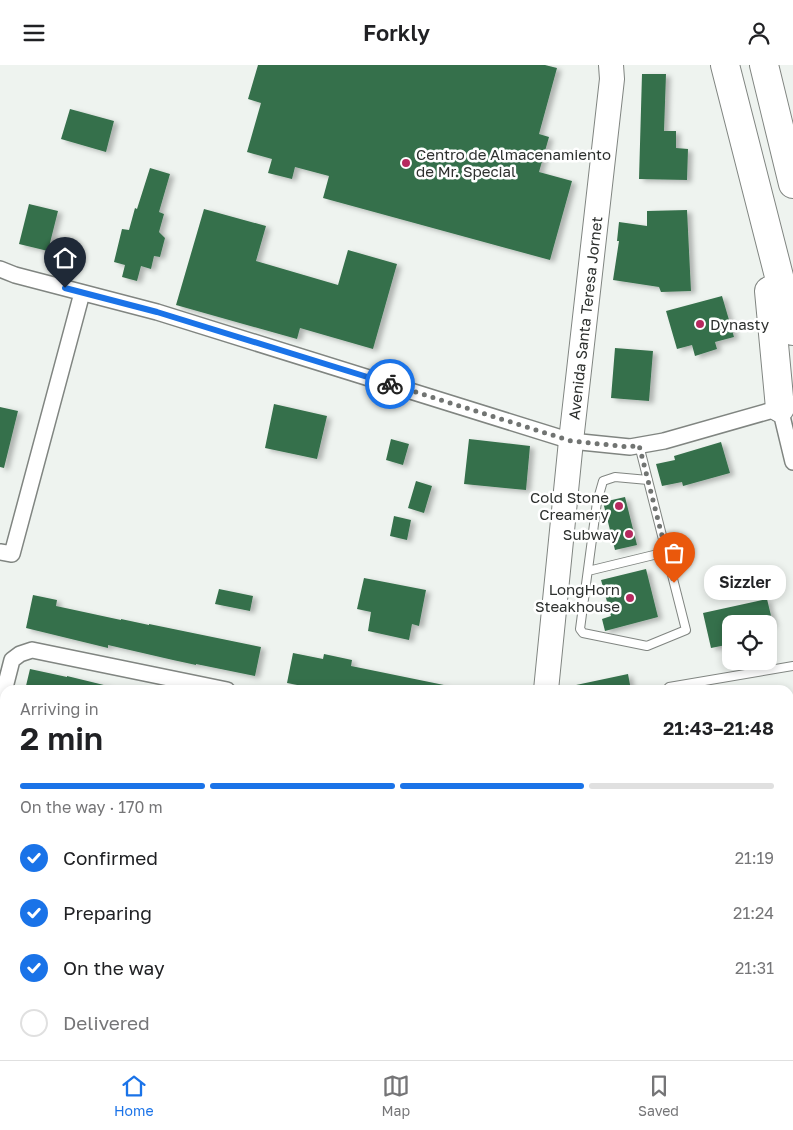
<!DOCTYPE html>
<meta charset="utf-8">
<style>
:root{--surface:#fff;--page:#f2f2f2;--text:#202124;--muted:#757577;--line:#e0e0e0;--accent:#1a73e8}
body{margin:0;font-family:"Golos Text",sans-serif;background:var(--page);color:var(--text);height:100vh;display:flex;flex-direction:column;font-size:19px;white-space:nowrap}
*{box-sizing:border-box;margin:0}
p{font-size:16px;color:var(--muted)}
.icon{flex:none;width:28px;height:28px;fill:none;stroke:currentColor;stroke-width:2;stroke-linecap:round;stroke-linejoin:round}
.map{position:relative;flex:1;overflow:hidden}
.side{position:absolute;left:0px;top:620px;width:794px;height:375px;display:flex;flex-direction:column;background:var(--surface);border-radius:15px 15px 0 0;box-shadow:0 2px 8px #0003}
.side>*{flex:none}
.controls{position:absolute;left:722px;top:550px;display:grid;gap:10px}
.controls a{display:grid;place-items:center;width:55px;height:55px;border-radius:10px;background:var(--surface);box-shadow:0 2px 8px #0003;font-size:25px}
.pin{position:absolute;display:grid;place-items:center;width:42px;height:42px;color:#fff;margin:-51px -21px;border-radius:50% 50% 50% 0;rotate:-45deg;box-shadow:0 0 5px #0007}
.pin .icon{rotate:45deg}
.courier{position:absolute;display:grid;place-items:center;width:50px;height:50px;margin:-25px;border:4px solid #1a73e8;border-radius:50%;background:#fff;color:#222;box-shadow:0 1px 6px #0007}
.bubble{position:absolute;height:35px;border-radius:15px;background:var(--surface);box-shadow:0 2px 8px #0003;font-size:16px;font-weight:600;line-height:35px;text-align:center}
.summary em{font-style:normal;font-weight:600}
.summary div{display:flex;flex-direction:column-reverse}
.summary{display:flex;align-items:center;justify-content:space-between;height:85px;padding:0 20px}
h1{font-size:32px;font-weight:600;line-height:38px}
.bar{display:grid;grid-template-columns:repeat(4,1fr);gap:8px 5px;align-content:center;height:60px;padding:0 20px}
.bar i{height:6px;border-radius:4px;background:var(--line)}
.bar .current{background:var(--accent)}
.bar p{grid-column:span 4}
ol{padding:0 20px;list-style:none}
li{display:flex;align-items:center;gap:15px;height:55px}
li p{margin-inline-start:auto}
li .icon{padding:5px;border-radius:50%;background:var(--accent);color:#fff;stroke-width:4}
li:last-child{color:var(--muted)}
li i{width:28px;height:28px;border:2px solid var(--line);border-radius:50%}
header{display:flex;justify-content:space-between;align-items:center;height:65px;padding:0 20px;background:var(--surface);font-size:22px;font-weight:600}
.menu{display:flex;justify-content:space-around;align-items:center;height:70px;border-top:1px solid var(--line);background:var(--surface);font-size:14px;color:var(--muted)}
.menu a{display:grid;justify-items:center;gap:2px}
.menu .current{color:var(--accent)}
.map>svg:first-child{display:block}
.building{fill:#36704b;filter:url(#shadow)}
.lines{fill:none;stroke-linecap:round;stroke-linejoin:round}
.lane-casing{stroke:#808581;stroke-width:10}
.street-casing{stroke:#808581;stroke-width:18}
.primary-casing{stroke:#808581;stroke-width:26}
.highway-casing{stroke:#808581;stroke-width:30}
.lane{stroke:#fff;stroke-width:8}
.street{stroke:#fff;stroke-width:15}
.primary{stroke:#fff;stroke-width:24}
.highway{stroke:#fff;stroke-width:28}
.done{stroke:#717472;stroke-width:5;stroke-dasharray:0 9}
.route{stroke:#1a73e8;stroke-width:6}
.poi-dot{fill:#b6295e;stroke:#fff;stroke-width:2}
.labels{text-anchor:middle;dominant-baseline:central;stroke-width:5;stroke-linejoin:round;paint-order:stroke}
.poi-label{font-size:15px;fill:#2d302e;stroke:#fff;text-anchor:end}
.street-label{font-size:15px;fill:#2d302e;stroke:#fff}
</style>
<header><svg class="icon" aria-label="menu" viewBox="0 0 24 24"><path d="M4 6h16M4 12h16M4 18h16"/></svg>Forkly<svg class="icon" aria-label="person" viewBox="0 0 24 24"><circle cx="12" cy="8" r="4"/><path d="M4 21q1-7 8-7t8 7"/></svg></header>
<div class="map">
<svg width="793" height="995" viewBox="0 0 793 995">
<defs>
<filter id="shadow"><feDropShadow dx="4.5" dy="2.5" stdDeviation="2.5" flood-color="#0004"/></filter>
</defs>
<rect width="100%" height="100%" fill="#eef3ef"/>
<path class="building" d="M258,0H545L557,3L539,69L549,72L539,107L572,116L550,195L323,133L329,111L295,102L292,114L268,108L272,94L247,87L261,38L248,34Z
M642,9H666L664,66H676V83L688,84L687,115L639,114Z
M70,44L114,56L106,87L61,74Z
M150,103L170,109L159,147L164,149L159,167L165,173L160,192L154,191L151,204L141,201L137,216L122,212L125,200L114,197L122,164L129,165L135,143L137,144Z
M29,139L58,146L48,186L19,179Z
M204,144L266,161L256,196L338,220L348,185L397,199L373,284L300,263L297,274L176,240Z
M687,145L691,226L661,227L659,222L613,215L619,176H617L619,157L647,161V146Z
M722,231L734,272L715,277L717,284L695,291L692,280L677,284L666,246Z
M615,283L653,286L649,336L611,333Z
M274,339L327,351L317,394L265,383Z
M0,342L18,346L4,403L0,402Z
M391,374L409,379L403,400L386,395Z
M469,374L530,381L526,425L464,419Z
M721,377L730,408L683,421L682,417L662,421L656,399L675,395L674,391Z
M416,416L432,421L424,448L408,443Z
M625,432L637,480L615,485L603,437Z
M394,451L411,455L407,475L390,471Z
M646,504L658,552L605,566L602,554L611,551L601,515Z
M364,513L426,525L419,561L412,559L409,575L368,566L371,547L357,544Z
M219,524L253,531L250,546L215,539Z
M33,530L57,535L56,541L121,555V554L149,560V559L261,582L255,611L196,599V600L173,595L108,580V583L26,563Z
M767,534L773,559H731V579L711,583L703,548Z
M293,588L323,594L324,589L352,595L351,601L444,620L443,625H323L287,618Z
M30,604L67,612V611L108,621V625H25Z
M628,609L631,625H576V620Z"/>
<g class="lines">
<g class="lane-casing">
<path id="lane" d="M639,380L686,565L647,581L583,568L580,564L597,437L603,416L615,412L648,415
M588,506L666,487
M666,625L669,622L793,601
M789,652L793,651"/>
</g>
<g class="street-casing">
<path id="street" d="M0,204L15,210L157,247L571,376L630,382L664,376L780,343L793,397
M0,487L12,489L82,228
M0,642L12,595L20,589L32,585L227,625
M0,689L5,693
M0,921L5,931
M0,945L5,942
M335,990L338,995
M367,995L378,990"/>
</g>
<g class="primary-casing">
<g id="primary">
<path id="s1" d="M546,625L571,376L612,14L611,0"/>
<path d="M613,990L615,995"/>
</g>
</g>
<g class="highway-casing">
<path id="highway" d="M725,0L793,266
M764,0L793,119
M769,226L780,343"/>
</g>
<use href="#lane" class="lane"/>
<use href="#street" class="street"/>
<use href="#primary" class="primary"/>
<use href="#highway" class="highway"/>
</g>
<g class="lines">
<path class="done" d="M390,319L571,376L630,382L639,380L674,518"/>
<path class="route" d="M65,223L157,247L390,319"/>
</g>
<g class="poi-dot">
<circle cx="406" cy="98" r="5"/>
<circle cx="700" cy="259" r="5"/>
<circle cx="619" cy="441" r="5"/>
<circle cx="629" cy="469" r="5"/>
<circle cx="630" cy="533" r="5"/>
</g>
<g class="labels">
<g class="poi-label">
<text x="416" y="89" text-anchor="start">Centro de Almacenamiento<tspan x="416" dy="17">de Mr. Special</tspan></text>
<text x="710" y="259" text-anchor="start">Dynasty</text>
<text x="609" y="432">Cold Stone<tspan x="609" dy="17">Creamery</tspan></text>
<text x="619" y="469">Subway</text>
<text x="620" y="524">LongHorn<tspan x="620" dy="17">Steakhouse</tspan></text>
</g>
<g class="street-label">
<text stroke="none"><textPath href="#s1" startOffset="374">Avenida Santa Teresa Jornet</textPath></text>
</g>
</g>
</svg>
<div class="controls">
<a><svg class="icon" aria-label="locate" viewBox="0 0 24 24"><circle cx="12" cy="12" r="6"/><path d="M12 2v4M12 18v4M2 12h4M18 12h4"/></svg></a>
</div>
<div class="pin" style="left:674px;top:518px;background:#ea580c"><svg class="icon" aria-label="bag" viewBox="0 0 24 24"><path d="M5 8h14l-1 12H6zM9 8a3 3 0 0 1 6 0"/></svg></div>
<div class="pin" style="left:65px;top:223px;background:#1f2937"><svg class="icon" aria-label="home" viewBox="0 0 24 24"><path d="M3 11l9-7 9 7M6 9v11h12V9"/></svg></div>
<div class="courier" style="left:390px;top:319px"><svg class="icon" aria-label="bike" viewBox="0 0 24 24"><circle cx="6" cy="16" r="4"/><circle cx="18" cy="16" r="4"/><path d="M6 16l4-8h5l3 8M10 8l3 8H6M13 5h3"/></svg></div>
<div class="bubble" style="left:704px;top:500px;width:82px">Sizzler</div>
<section class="side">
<div class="summary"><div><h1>2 min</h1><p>Arriving in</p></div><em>21:43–21:48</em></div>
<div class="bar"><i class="current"></i><i class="current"></i><i class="current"></i><i></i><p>On the way · 170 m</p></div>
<ol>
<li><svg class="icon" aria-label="check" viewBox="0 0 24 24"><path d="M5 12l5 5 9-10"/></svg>Confirmed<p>21:19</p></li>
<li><svg class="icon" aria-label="check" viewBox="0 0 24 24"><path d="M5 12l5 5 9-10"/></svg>Preparing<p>21:24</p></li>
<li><svg class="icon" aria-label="check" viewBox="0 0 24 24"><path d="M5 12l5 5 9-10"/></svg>On the way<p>21:31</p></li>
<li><i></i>Delivered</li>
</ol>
</section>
</div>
<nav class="menu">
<a class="current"><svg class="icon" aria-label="home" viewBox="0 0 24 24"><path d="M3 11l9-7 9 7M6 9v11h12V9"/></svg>Home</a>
<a><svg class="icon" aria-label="map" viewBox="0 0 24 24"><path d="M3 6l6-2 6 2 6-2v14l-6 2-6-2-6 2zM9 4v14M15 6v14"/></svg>Map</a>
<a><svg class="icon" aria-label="saved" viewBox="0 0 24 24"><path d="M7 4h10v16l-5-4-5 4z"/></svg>Saved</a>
</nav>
